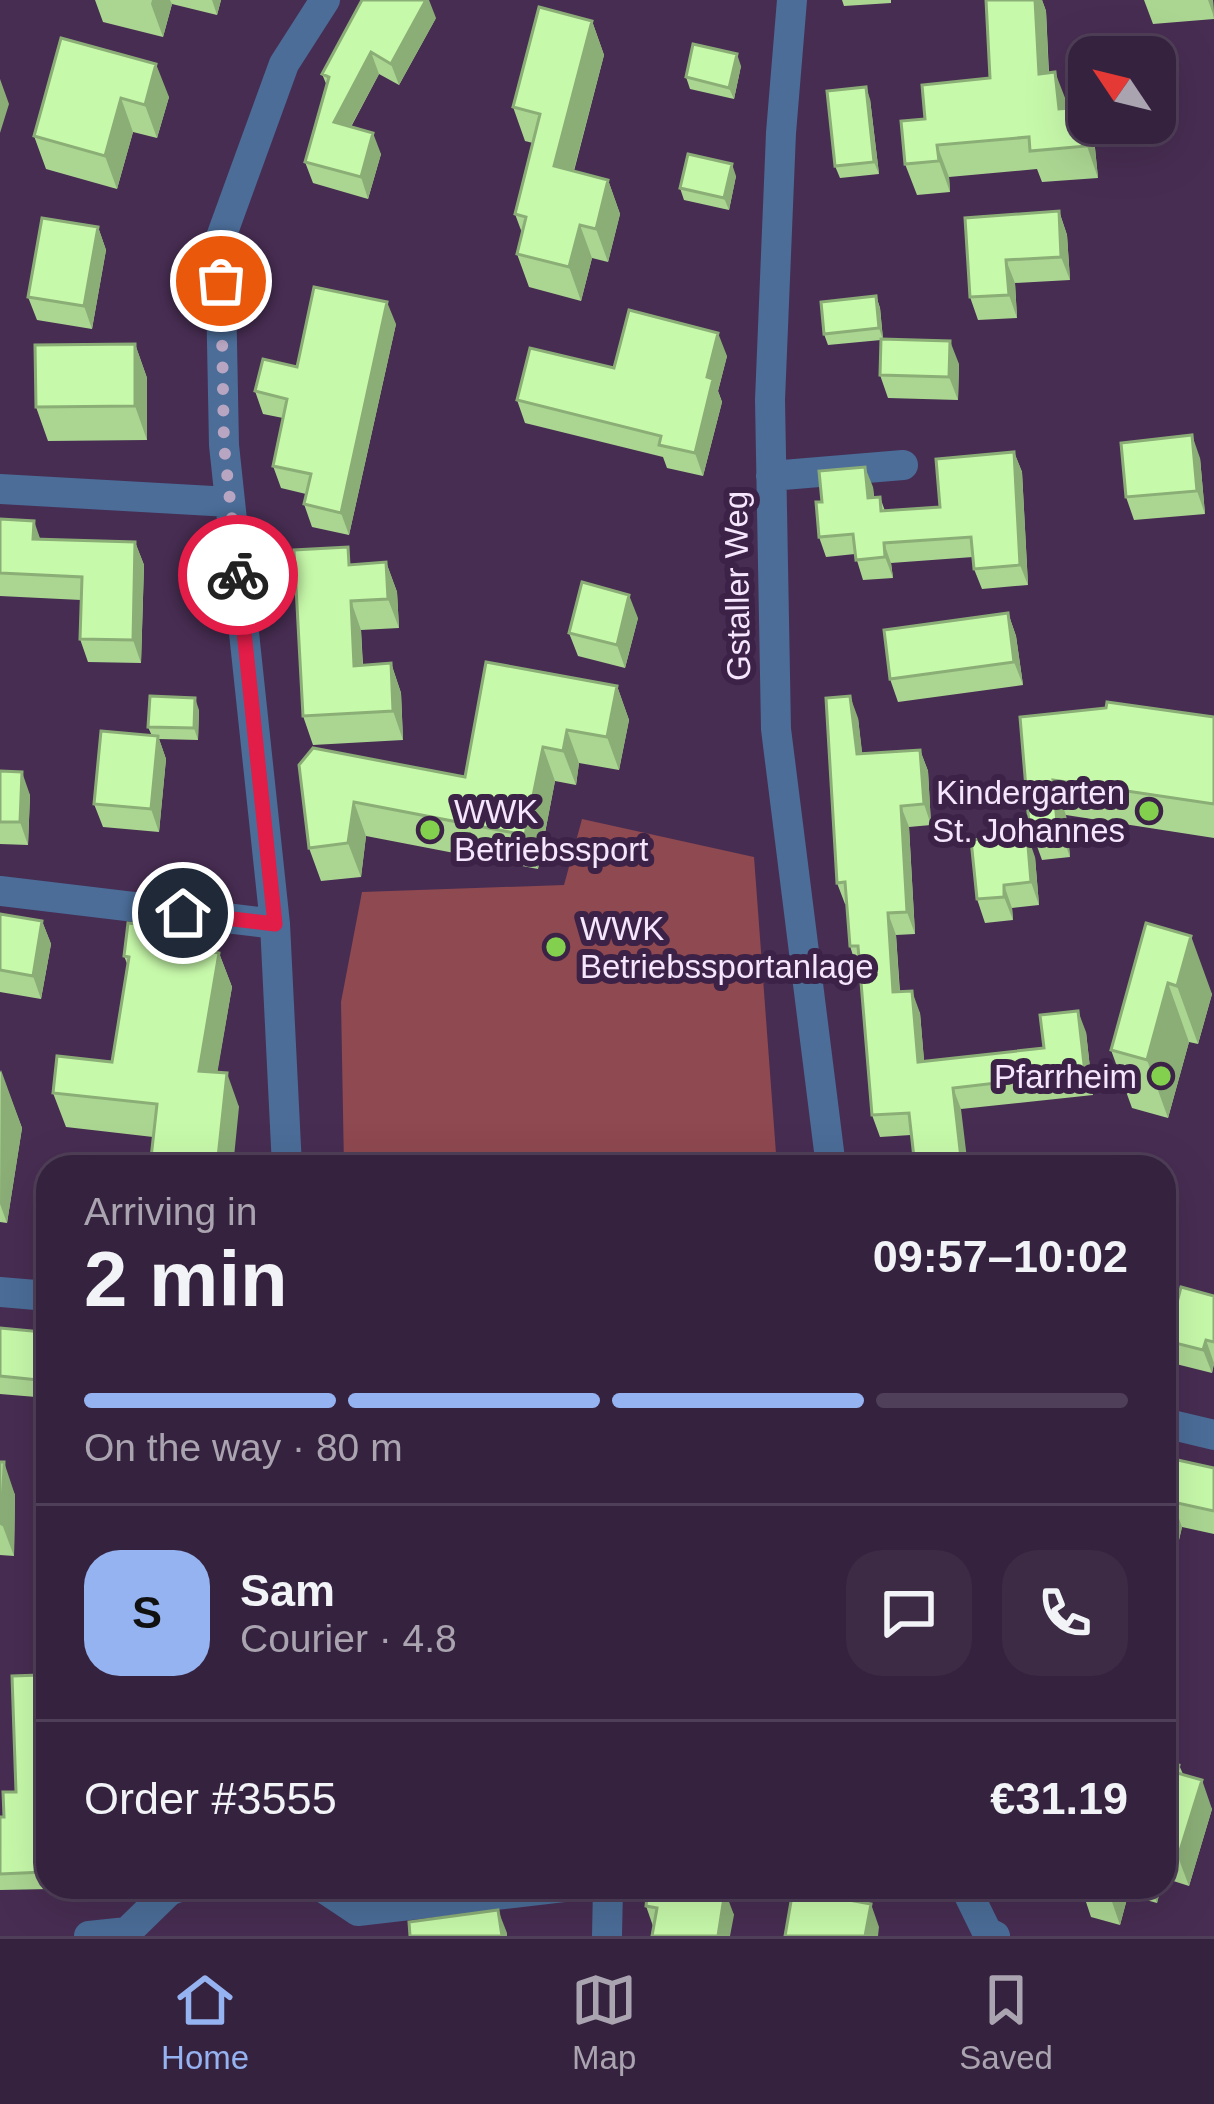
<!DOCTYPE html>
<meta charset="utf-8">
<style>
:root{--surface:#35223e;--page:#3d2a45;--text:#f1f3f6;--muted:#aaa4b0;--line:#4f3f58;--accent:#95b2f1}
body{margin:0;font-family:Helvetica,sans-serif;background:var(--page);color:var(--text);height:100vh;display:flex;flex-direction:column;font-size:45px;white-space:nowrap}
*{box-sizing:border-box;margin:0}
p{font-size:39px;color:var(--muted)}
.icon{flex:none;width:66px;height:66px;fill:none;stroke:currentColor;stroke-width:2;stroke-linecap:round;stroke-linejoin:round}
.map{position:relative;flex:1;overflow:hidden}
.side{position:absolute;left:36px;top:1155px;width:1140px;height:744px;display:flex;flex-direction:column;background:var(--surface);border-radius:36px;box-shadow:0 12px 48px #0002,0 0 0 3px var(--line)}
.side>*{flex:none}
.needle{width:78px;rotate:305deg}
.controls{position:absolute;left:1068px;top:36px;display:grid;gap:24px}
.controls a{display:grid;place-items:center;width:108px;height:108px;border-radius:24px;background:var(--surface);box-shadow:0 12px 48px #0002,0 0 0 3px var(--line);font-size:60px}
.pin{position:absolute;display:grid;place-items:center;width:102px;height:102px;color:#fff;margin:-51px;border:6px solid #fff;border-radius:50%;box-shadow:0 3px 12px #0007}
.courier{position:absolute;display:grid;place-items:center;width:120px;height:120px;margin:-60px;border:9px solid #e11d48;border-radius:50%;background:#fff;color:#222;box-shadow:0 3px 15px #0007}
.summary em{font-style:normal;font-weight:700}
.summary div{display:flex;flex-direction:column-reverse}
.summary{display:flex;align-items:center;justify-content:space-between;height:204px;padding:0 48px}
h1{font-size:78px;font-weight:700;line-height:90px}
.bar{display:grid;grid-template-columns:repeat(4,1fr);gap:18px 12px;align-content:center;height:144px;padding:0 48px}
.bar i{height:15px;border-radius:9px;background:var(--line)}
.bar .on{background:var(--accent)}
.bar p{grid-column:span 4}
.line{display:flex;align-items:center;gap:30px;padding:0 48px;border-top:3px solid var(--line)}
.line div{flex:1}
.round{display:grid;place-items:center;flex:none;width:126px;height:126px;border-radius:36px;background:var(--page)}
.dock{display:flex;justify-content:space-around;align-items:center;height:168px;border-top:3px solid var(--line);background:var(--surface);font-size:33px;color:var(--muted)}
.dock a{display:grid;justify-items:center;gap:6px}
.dock .on{color:var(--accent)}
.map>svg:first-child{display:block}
.green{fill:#8f4950}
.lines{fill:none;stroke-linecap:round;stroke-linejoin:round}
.minor{stroke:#4b6d98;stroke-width:30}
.wall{fill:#abd692}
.shaded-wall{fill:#8bae77}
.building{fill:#c7f9aa;stroke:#8bae77;stroke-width:3}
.done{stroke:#b8a5c1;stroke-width:12;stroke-dasharray:0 21.6}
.route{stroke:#e11d48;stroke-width:15}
.poi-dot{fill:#83d04e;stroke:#3c2247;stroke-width:4.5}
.labels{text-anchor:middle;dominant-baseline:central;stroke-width:12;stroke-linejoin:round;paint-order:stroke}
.street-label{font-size:33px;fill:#f5e5fd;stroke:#3c2247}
.poi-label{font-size:33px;fill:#f5e5fd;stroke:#3c2247;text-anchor:end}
</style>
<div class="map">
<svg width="1214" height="1936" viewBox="0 0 1214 1936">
<rect width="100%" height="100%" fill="#472d52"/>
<path class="green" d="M582,819L754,857L777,1167H344L341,1002L362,892L564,885Z"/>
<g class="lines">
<path class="minor" d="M792,0L781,133L770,400L776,729L831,1167
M771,476L903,465
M0,489L230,502
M0,891L275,924
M287,1167L275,924L224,445L220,240L284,64L325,0
M0,1292L48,1296
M1164,1423L1214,1435
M322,1887L358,1911L564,1887
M965,1887L987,1932L995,1936
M89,1936L127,1932L169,1891L179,1887
M607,1936L608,1887"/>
</g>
<path class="wall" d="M95,0H221L217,15L172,4L163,37L103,22Z
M842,0H891V3L844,6Z
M986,0H1042L1046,11L1049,73L1067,103V108L1083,107L1094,138L1098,178L1042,182L1037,169L949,177L950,192L917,195L905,164L925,119L990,78Z
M1144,0H1213L1214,19L1153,24Z
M436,18L399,85L379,74L351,127L381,154L368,199L313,183L305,162L327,86L322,74Z
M592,21L604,55L574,171L608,180L620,214L608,262L592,258L581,301L529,287L517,254L522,233L515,214L533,143L525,141L513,107Z
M61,38L169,97L157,138L133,132L117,189L46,169L34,136Z
M741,66L734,99L690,89L686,77Z
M870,99L879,174L840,178L835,166Z
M736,176L729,210L684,200L680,188Z
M1059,211L1067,235L1070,280L1015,283L1017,318L978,320L970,297Z
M98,227L106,250L92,329L37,320L28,297Z
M876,296L880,308L883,339L959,364L958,400L888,398L880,375L881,340L828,345L824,334Z
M396,324L349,535L312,527L304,504L306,494L281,488L273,466L283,418L263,414L255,391L297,367Z
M135,344L147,378V440L48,441L36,407Z
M727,356L718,391L722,402L703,476L667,468L663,457L525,423L517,400L614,368Z
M1014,452L1022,472L1028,585L982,589L974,569L973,557L891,563L893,578L863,580L855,554L826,557L819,537L822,502L873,487L874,497H880L885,511L940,507Z
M1200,458L1205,514L1134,520L1126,497Z
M0,519L41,539L135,542L144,565L141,663L88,662L80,639L81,600L0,596Z
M386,562L397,592L399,628L361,630L363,665L391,663L401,693L403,740L313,745L303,716L354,564Z
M1008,613L1016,636L1023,685L898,702L890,679Z
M638,618L625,668L578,656L569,633Z
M617,686L629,720L619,770L579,763L576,785L555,781L538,869L366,836L361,877L321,881L309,848L299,765L465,777Z
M199,710L198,740L159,739L166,759L159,832L103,827L94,804L152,736L148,727Z
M1020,717H1214V838L1066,815L1070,857L1042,860L1029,824Z
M858,718L862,754L920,750L928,771L931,825L909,827L915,934L896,935L900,992L920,1013L924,1061L1044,1048L1086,1032L1093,1095L961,1109L911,1135L880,1137L872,1115L860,968H857L850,946L847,904H845L837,883Z
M0,771L30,795L28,845L0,844Z
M1035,857L1039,905L1012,908L1013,920L985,923L977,899Z
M0,914L42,921L51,944L41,999L0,992Z
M1146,923L1212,994L1198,1044L1189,1042L1168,1118L1132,1108L1111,1050Z
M163,944L219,953L232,987L217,1072L239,1107L153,1137L66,1127L53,1093L112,1062L128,966L124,956Z
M0,1070L22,1128L7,1223L0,1222Z
M1214,1296V1364L1212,1373L1176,1364L1167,1341Z
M0,1328L48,1340V1398L0,1394Z
M1164,1457L1214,1468V1534L1182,1527L1164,1604Z
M0,1462L15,1495L14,1556L0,1555Z
M48,1666V1887L50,1889L0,1890V1817H4L16,1792L40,1675Z
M1164,1761L1179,1765L1183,1774L1212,1809L1189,1886L1164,1878Z
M648,1887H721L720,1890L734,1915L654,1929L646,1906Z
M1081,1887H1161L1157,1903L1128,1895L1120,1925L1091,1917Z"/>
<path class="shaded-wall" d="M152,0H170L172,4L163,37L151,4Z
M212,0H221L217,15Z
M426,0H429L436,18L399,85L391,64Z
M1035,0H1042L1046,11L1050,105L1039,74Z
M1208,0H1213L1214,17Z
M592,21L604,55L566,200L554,166Z
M371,52L379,74L342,143L334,122Z
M737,54L741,66L734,99L729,88Z
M156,64L169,97L157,138L145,105Z
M1055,72L1067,103L1070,140L1059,109Z
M0,79L9,104L0,133Z
M866,87L870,99L879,174L874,162Z
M121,98L133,132L117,189L105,156Z
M1083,107L1094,138L1098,178L1087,146Z
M373,133L381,154L368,199L361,177Z
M937,145L949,177L950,192L939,161Z
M732,164L736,176L729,210L724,198Z
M608,180L620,214L608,262L596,229Z
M1059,211L1067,235L1070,280L1061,257Z
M580,225L592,258L581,301L569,267Z
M98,227L106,250L92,329L84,306Z
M1006,260L1015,283L1017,318L1009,295Z
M876,296L880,308L883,340L879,328Z
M387,302L396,324L349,535L341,513Z
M718,333L727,356L718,391L722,402L703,476L695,453L707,377Z
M950,341L959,364L958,400L949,377Z
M135,344L147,378V440L135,406Z
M1192,435L1200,458L1205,514L1197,491Z
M1014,452L1022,472L1028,585L1020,565Z
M865,467L873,487L875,518L868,498Z
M34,521L42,544L33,539Z
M135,542L144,565L141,663L133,640Z
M884,543L891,563L893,578L885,557Z
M386,562L397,592L399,628L388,599Z
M629,595L638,618L625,668L617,645Z
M351,601L361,630L364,695L354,666Z
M1008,613L1016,636L1023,685L1014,662Z
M391,663L401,693L403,740L393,711Z
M617,686L629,720L619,770L607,737Z
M850,696L858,718L865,776L857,754Z
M195,698L199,710L198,740L194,728Z
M567,730L579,763L576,785L563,751Z
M158,736L166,759L159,832L151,809Z
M543,747L555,781L538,869L525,835Z
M920,750L928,771L931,825L924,804Z
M22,772L30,795L28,845L20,822Z
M1053,780L1066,815L1070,857L1057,822Z
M354,802L366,836L361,877L348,843Z
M901,806L909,827L915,934L907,912Z
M1027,834L1035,857L1039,905L1031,882Z
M1004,885L1012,908L1013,920L1004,897Z
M888,913L896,935L901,1014L893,992Z
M42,921L51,944L41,999L33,976Z
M156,926L168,960L155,942Z
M1191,936L1212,994L1198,1044L1177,986Z
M219,953L232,987L212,1104L199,1071Z
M1168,983L1189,1042L1168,1118L1147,1060Z
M912,991L920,1013L926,1083L918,1062Z
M1078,1011L1086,1032L1093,1095L1085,1073Z
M1,1070L22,1128L7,1223L0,1204Z
M227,1073L239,1107L233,1167H217Z
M953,1088L961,1109L968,1167H962Z
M1206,1340L1214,1363L1212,1373L1203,1350Z
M4,1462L15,1495L14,1556L2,1524Z
M1173,1502L1182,1527L1164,1604V1542Z
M1202,1780L1212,1809L1189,1886L1178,1857Z
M42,1819L48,1835V1884L44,1872Z
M1112,1887H1125L1128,1895L1120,1925L1110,1896Z
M1151,1887H1161L1157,1903Z
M725,1891L734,1915L730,1936H718Z
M871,1904L879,1927L878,1936H865Z
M498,1910L507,1933V1936H502Z"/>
<path class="building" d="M362,0H426L391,64L371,52L334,122L373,133L361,177L305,162L329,77L322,74Z
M986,0H1035L1039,74L1055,72L1059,109L1083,107L1087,146L1030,151L1029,137L937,145L939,161L905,164L901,121L925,119L922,85L990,78Z
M539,7L592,21L554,166L608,180L596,229L580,225L569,267L517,254L526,217L515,214L540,114L513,107Z
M61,38L156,64L145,105L121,98L105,156L34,136Z
M693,44L737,54L729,88L686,77Z
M866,87L874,162L835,166L827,91Z
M688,154L732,164L724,198L680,188Z
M1059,211L1061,257L1006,260L1009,295L970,297L965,218Z
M42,218L98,227L84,306L28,297Z
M314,287L387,302L341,513L304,504L311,474L273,466L287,399L255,391L263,359L297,367Z
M876,296L879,328L824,334L821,302Z
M629,310L718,333L707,377L713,379L695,453L659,445L661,436L517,400L530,348L614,368Z
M881,339L950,341L949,377L880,375Z
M135,344V406L36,407L35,345Z
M1192,435L1197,491L1126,497L1121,443Z
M1014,452L1020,565L974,569L971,537L884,543L885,557L856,560L853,534L819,537L816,502H822L819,471L865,467L868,498L880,497L881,511L940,507L936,459Z
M0,519L34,521L33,539L135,542L133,640L80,639L82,577L0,573Z
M348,547L349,565L386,562L388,599L351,601L354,666L391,663L393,711L303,716L294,550Z
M582,582L629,595L617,645L569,633Z
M1008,613L1014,662L890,679L884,630Z
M486,662L617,686L607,737L567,730L563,751L543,747L525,835L354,802L348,843L309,848L299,765L313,748L465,777Z
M150,696L195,698L194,728L148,727Z
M850,696L857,754L920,750L924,804L901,806L907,912L888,913L893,992L912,991L918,1062L1044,1048L1040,1015L1078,1011L1085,1073L953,1088L962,1167H915L909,1113L872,1115L858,946H850L845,882L837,883L826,698Z
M1107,702L1214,717V804L1053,780L1057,822L1029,824L1020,717L1106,708Z
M101,731L158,736L151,809L94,804Z
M0,771L22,772L20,822H0Z
M1027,834L1031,882L1004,885V897L977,899L971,840Z
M0,914L42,921L33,976L0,970Z
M128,923L156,926L155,942L219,953L199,1071L227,1073L217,1167H150L157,1104L53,1093L57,1056L112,1062L129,957L124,956Z
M1146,923L1191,936L1177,986L1168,983L1147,1060L1111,1050Z
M1181,1287L1214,1296V1342L1206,1340L1203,1350L1167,1341Z
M0,1328L43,1332L42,1339L48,1340V1381L0,1376Z
M1164,1457L1214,1468V1511L1173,1502L1164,1542Z
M0,1462H4L2,1524L0,1523Z
M48,1666V1819H42L44,1872L0,1874V1817H4L3,1792H16L12,1676L40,1675V1667Z
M1164,1761L1179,1765L1177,1773L1202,1780L1178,1857L1164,1853Z
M648,1887H708L725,1891L718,1936H652L657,1908L646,1906Z
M1081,1887H1112L1110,1896Z
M793,1890L871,1904L865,1936H785Z
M498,1910L502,1936H410L409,1922Z"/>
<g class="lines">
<path class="done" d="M221,281L224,445L238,575"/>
<path class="route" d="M183,913L275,924L238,575"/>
</g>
<g class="poi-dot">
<circle cx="1149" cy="811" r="12"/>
<circle cx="430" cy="830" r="12"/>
<circle cx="556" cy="947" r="12"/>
<circle cx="1161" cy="1076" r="12"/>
</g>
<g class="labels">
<g class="street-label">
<text transform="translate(737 586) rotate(-91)">Gstaller Weg</text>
</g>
<g class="poi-label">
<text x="1125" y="792">Kindergarten<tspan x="1125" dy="38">St. Johannes</tspan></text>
<text x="454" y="811" text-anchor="start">WWK<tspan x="454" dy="38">Betriebssport</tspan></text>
<text x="580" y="928" text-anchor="start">WWK<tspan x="580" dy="38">Betriebssportanlage</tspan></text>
<text x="1137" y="1076">Pfarrheim</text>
</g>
</g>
</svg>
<div class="controls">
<a><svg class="needle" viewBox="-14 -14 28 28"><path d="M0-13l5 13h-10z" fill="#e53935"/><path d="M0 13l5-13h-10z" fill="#aaa4b0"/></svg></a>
</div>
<div class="pin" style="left:221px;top:281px;background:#ea580c"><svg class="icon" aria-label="bag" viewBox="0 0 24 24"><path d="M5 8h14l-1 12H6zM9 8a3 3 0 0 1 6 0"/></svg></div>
<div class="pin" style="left:183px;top:913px;background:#1f2937"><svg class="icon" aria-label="home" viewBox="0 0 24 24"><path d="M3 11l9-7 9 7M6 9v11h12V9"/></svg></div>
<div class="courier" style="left:238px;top:575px"><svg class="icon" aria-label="bike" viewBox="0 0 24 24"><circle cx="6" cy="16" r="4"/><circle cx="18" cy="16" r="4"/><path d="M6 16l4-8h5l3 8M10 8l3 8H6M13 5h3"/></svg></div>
<section class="side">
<div class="summary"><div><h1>2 min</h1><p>Arriving in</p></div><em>09:57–10:02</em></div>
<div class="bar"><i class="on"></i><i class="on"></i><i class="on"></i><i></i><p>On the way · 80 m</p></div>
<div class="line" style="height:216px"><b class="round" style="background:var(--accent);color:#111">S</b><div><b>Sam</b><p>Courier · 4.8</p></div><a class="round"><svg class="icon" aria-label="chat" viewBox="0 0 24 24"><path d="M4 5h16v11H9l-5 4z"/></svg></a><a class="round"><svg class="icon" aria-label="phone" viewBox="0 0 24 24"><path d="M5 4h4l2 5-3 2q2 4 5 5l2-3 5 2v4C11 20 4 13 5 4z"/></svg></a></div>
<div class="line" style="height:156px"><div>Order #3555</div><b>€31.19</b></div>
</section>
</div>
<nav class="dock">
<a class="on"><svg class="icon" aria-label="home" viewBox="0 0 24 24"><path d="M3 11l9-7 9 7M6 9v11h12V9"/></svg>Home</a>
<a><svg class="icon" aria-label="map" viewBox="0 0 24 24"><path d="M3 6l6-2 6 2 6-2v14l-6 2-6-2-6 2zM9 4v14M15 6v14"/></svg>Map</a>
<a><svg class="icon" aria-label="saved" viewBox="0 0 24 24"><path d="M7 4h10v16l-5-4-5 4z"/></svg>Saved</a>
</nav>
